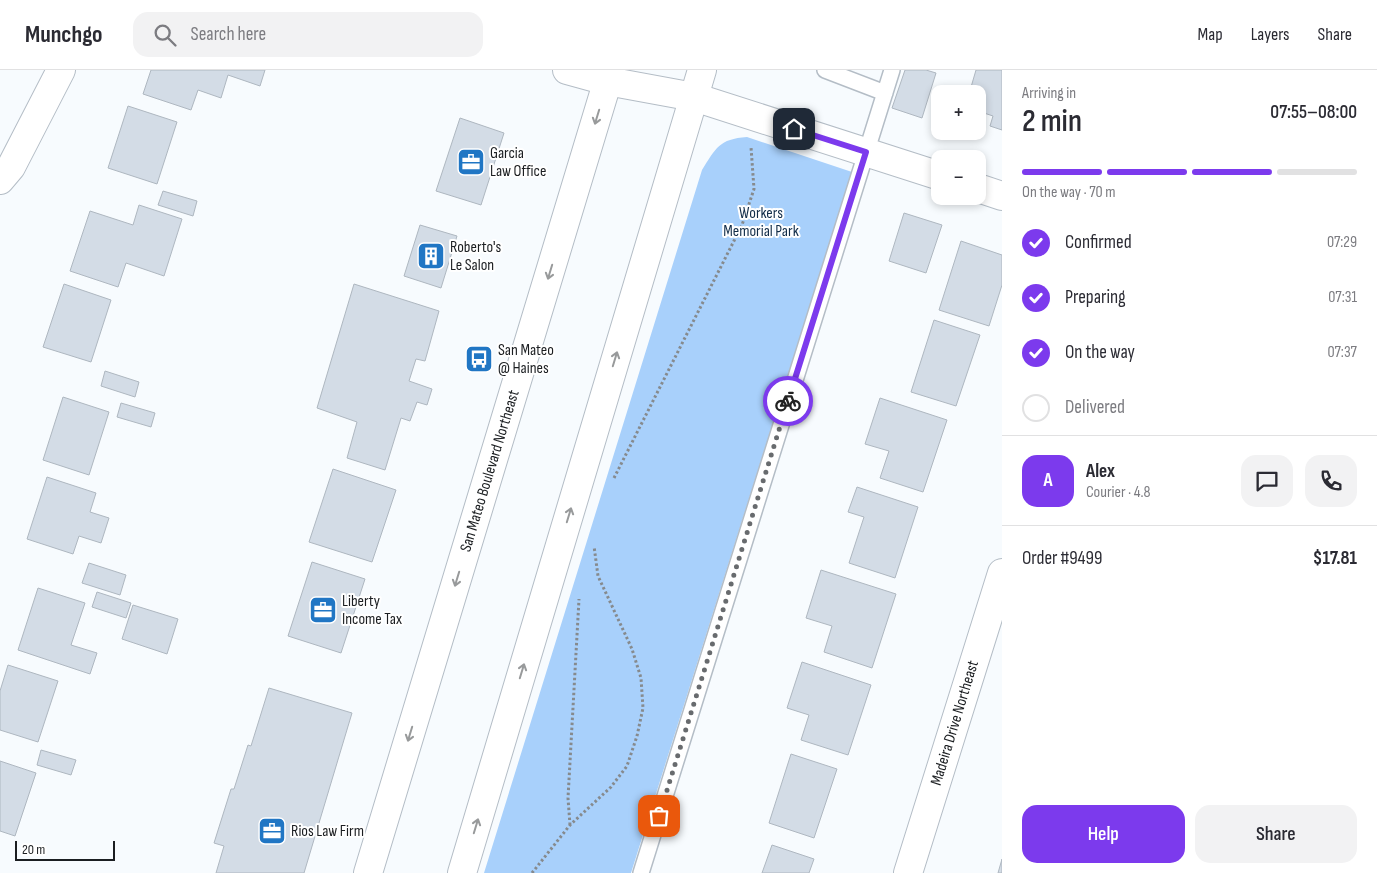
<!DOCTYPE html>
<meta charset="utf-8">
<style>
:root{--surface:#fff;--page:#f2f2f3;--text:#2b2b33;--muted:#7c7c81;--line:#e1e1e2;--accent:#7c3aed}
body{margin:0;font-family:"Sofia Sans Condensed",sans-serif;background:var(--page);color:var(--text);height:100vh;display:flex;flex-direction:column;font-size:19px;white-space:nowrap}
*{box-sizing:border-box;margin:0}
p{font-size:16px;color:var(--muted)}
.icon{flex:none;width:28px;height:28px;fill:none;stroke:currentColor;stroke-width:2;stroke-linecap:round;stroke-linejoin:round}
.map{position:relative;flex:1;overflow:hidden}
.panel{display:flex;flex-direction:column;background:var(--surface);width:375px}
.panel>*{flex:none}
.controls{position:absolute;left:931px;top:15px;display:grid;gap:10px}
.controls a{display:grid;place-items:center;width:55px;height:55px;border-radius:10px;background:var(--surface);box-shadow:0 2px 8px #0003;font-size:25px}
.scale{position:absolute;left:15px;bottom:12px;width:100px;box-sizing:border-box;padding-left:5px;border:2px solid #1b1e21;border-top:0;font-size:14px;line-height:18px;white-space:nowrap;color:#1b1e21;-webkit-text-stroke:4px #fff;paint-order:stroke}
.pin{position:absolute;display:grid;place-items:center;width:42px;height:42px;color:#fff;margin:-21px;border-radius:10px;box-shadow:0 2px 8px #0006}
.courier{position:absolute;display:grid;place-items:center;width:50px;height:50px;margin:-25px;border:4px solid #7c3aed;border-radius:50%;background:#fff;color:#222;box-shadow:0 1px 6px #0007}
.headline em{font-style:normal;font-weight:600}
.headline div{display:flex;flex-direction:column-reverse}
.headline{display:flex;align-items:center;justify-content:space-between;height:85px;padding:0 20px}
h1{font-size:32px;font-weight:600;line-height:38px}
.bar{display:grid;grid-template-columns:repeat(4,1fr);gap:8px 5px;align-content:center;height:60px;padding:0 20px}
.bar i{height:6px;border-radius:4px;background:var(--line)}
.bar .selected{background:var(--accent)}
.bar p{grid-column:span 4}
.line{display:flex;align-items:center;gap:12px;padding:0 20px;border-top:1px solid var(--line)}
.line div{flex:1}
.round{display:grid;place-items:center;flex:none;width:52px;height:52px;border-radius:15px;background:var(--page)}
ol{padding:0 20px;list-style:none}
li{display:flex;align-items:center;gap:15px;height:55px}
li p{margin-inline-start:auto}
li .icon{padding:5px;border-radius:50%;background:var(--accent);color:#fff;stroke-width:4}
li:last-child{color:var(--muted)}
li i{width:28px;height:28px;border:2px solid var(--line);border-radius:50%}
.action{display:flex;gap:10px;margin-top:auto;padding:10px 20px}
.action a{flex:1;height:58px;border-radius:15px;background:var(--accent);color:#fff;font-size:20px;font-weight:600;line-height:58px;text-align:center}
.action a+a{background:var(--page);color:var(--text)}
header{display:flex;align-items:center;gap:30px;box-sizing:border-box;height:70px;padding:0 25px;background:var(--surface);border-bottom:1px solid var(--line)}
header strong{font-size:24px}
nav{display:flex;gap:28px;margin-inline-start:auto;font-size:18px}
.search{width:350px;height:45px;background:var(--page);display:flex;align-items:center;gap:12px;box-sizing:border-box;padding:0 18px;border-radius:15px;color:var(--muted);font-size:19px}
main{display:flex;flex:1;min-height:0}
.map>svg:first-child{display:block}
.green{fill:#a8d0fb}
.building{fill:#d3dce6;stroke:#aeb7c0}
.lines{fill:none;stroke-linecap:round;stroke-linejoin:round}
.service-casing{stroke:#b4bdc6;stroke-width:18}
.minor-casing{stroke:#b4bdc6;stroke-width:30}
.secondary-casing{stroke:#b4bdc6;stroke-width:30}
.path{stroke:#868a8d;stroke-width:3;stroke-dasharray:2.5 2.5;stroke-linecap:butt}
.service{stroke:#fff;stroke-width:15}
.minor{stroke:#fff;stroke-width:28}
.secondary{stroke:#fff;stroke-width:28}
.oneway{stroke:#989a9b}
.done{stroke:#686b6e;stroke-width:5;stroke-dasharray:0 9}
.route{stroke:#7c3aed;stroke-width:6}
.labels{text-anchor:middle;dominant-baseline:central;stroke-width:4;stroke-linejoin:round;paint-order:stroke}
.poi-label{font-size:16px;fill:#1b1e21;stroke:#fff;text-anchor:start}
.park-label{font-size:16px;fill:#122d49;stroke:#fff}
.street-label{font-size:16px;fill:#1b1e21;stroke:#fff}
</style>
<header>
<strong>Munchgo</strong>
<div class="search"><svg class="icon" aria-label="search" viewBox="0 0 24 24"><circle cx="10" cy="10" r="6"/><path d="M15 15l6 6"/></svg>Search here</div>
<nav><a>Map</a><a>Layers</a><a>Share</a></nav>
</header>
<main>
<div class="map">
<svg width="1002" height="803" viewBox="0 0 1002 803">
<rect width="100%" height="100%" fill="#f7fbfe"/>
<path class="green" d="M747,67L852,102L631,803H484L702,100C716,78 719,69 747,67Z"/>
<path class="building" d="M151,0H265L260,16L228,5L221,28L198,20L191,40L143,24Z
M905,0H926L936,3L922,48L892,38Z
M976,0H1002V60L990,56L993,46L978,41V24H969Z
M128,36L177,52L157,114L108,98Z
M460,48L504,63L481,135L436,121Z
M163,121L197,131L193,146L158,135Z
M139,135L182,149L164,206L126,193L118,217L70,201L90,141L133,155Z
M904,143L942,155L926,203L889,191Z
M420,155L457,166L441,218L404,206Z
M961,171L1002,185V215L989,256L939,240Z
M64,214L111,230L91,292L43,277Z
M354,214L439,241L425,291L416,289L409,311L432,319L427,335L417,332L410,351L401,348L385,400L347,388L357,352L317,338Z
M934,250L980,265L956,336L911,322Z
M105,301L139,312L135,327L101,316Z
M63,327L109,342L89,405L43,390Z
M880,328L947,350L923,422L880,408L889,381L865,374Z
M121,333L155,343L151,357L117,347Z
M333,399L396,420L372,492L309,472Z
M47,407L96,423L90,442L109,448L101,473L79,466L73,484L27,469Z
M857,417L918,437L895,508L849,493L864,447L848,442Z
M312,492L365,509L341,583L288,566Z
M89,493L126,505L120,525L82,513Z
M821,500L896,524L872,598L824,582L832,556L806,548Z
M38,518L85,533L71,575L97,583L90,604L18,580Z
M97,522L131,533L126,548L92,537Z
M133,535L178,549L167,584L122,569Z
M802,592L871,615L848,685L801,670L809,645L787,638Z
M8,595L58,611L38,672L0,660V621Z
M269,618L352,643L304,803H216L224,776L214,773L231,719H234L248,675L251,676Z
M41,680L76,690L71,705L37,695Z
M791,684L837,699L814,768L769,753Z
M0,691L36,703L15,766L0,761Z
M772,775L814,789L809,803H762Z
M1002,789V803H998Z"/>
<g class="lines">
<g class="service-casing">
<path id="service" d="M825,0L885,23
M641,803L892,0"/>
</g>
<g class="minor-casing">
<path id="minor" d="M567,0L607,11L694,27L940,106
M0,110L11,97L61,0
M978,118L1002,126
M908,803L1002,503"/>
</g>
<g class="secondary-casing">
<path id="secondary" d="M368,803L611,0
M462,803L702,0"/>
</g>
<path class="path" d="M614,408L742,155L754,119L751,77
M570,755L568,728L579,529
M532,803L570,755L611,717L627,696L637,666L643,638L641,608L632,579L598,506L594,476"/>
<use href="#service" class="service"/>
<use href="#minor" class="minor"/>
<use href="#secondary" class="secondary"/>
</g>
<defs><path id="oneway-shaft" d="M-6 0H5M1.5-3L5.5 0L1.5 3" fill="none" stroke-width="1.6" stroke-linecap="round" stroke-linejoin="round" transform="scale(1.25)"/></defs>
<g class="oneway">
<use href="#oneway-shaft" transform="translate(597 47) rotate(107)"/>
<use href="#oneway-shaft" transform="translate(550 202) rotate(107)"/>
<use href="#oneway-shaft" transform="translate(615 289) rotate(-73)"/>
<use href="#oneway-shaft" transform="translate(569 445) rotate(-73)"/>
<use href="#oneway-shaft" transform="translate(457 509) rotate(107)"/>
<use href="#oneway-shaft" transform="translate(522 601) rotate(-73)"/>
<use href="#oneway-shaft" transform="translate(410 664) rotate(107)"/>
<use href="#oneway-shaft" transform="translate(476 756) rotate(-73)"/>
</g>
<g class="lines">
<path class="done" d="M659,746L788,331"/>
<path class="route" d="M788,331L866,82L794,59"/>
</g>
<defs>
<g id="office-square" transform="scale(1.4375)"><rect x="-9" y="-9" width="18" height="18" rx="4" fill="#2076c4" stroke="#fff"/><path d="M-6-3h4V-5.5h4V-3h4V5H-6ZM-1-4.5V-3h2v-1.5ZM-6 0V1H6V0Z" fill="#fff"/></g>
<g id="building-square" transform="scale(1.4375)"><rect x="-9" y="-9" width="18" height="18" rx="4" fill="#2076c4" stroke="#fff"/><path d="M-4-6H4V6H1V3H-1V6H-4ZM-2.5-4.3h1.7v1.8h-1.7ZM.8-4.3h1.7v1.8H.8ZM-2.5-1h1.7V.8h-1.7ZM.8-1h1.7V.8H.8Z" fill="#fff"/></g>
<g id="bus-square" transform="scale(1.4375)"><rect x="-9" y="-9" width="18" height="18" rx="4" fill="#2076c4" stroke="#fff"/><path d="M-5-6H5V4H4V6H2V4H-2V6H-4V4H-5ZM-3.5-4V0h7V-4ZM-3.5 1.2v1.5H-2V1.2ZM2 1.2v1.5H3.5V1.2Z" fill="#fff"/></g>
</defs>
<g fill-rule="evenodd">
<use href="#office-square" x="471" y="92"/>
<use href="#building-square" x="431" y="186"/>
<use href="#bus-square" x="479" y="289"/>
<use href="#office-square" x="323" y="540"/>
<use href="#office-square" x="272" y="761"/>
</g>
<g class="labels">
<g class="poi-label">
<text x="490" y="83">Garcia<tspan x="490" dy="18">Law Office</tspan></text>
<text x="450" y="177">Roberto's<tspan x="450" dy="18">Le Salon</tspan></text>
<text x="498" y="280">San Mateo<tspan x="498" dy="18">@ Haines</tspan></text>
<text x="342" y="531">Liberty<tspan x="342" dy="18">Income Tax</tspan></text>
<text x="291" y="761">Rios Law Firm</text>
</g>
<g class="park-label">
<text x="761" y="143">Workers<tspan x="761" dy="18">Memorial Park</tspan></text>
</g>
<g class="street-label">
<text transform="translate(490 401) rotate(-73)">San Mateo Boulevard Northeast</text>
<text transform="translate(955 653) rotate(-73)">Madeira Drive Northeast</text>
</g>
</g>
</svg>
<div class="controls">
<a>+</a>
<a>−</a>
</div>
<div class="scale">20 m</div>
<div class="pin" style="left:659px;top:746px;background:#ea580c"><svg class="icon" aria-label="bag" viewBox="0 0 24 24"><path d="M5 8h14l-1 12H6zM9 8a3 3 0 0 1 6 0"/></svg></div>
<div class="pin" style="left:794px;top:59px;background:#1f2937"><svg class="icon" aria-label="home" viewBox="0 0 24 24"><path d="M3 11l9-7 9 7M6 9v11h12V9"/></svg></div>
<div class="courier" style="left:788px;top:331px"><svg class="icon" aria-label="bike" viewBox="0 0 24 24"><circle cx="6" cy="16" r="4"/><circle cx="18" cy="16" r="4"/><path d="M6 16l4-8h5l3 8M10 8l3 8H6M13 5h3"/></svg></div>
</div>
<section class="panel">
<div class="headline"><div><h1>2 min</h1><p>Arriving in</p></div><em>07:55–08:00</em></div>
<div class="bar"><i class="selected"></i><i class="selected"></i><i class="selected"></i><i></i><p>On the way · 70 m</p></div>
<ol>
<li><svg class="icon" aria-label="check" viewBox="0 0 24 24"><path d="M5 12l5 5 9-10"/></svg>Confirmed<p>07:29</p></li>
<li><svg class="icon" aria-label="check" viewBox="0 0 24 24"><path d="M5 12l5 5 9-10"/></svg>Preparing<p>07:31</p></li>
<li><svg class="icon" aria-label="check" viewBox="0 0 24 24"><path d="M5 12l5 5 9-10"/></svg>On the way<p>07:37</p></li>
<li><i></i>Delivered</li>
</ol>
<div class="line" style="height:90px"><b class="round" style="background:var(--accent);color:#fff">A</b><div><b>Alex</b><p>Courier · 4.8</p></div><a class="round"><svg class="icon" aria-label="chat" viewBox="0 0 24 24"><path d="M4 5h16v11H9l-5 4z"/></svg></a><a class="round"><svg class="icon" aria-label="phone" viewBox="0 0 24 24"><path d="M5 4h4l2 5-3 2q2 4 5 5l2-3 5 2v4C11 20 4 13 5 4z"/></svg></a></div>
<div class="line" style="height:65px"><div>Order #9499</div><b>$17.81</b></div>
<div class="action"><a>Help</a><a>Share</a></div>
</section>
</main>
